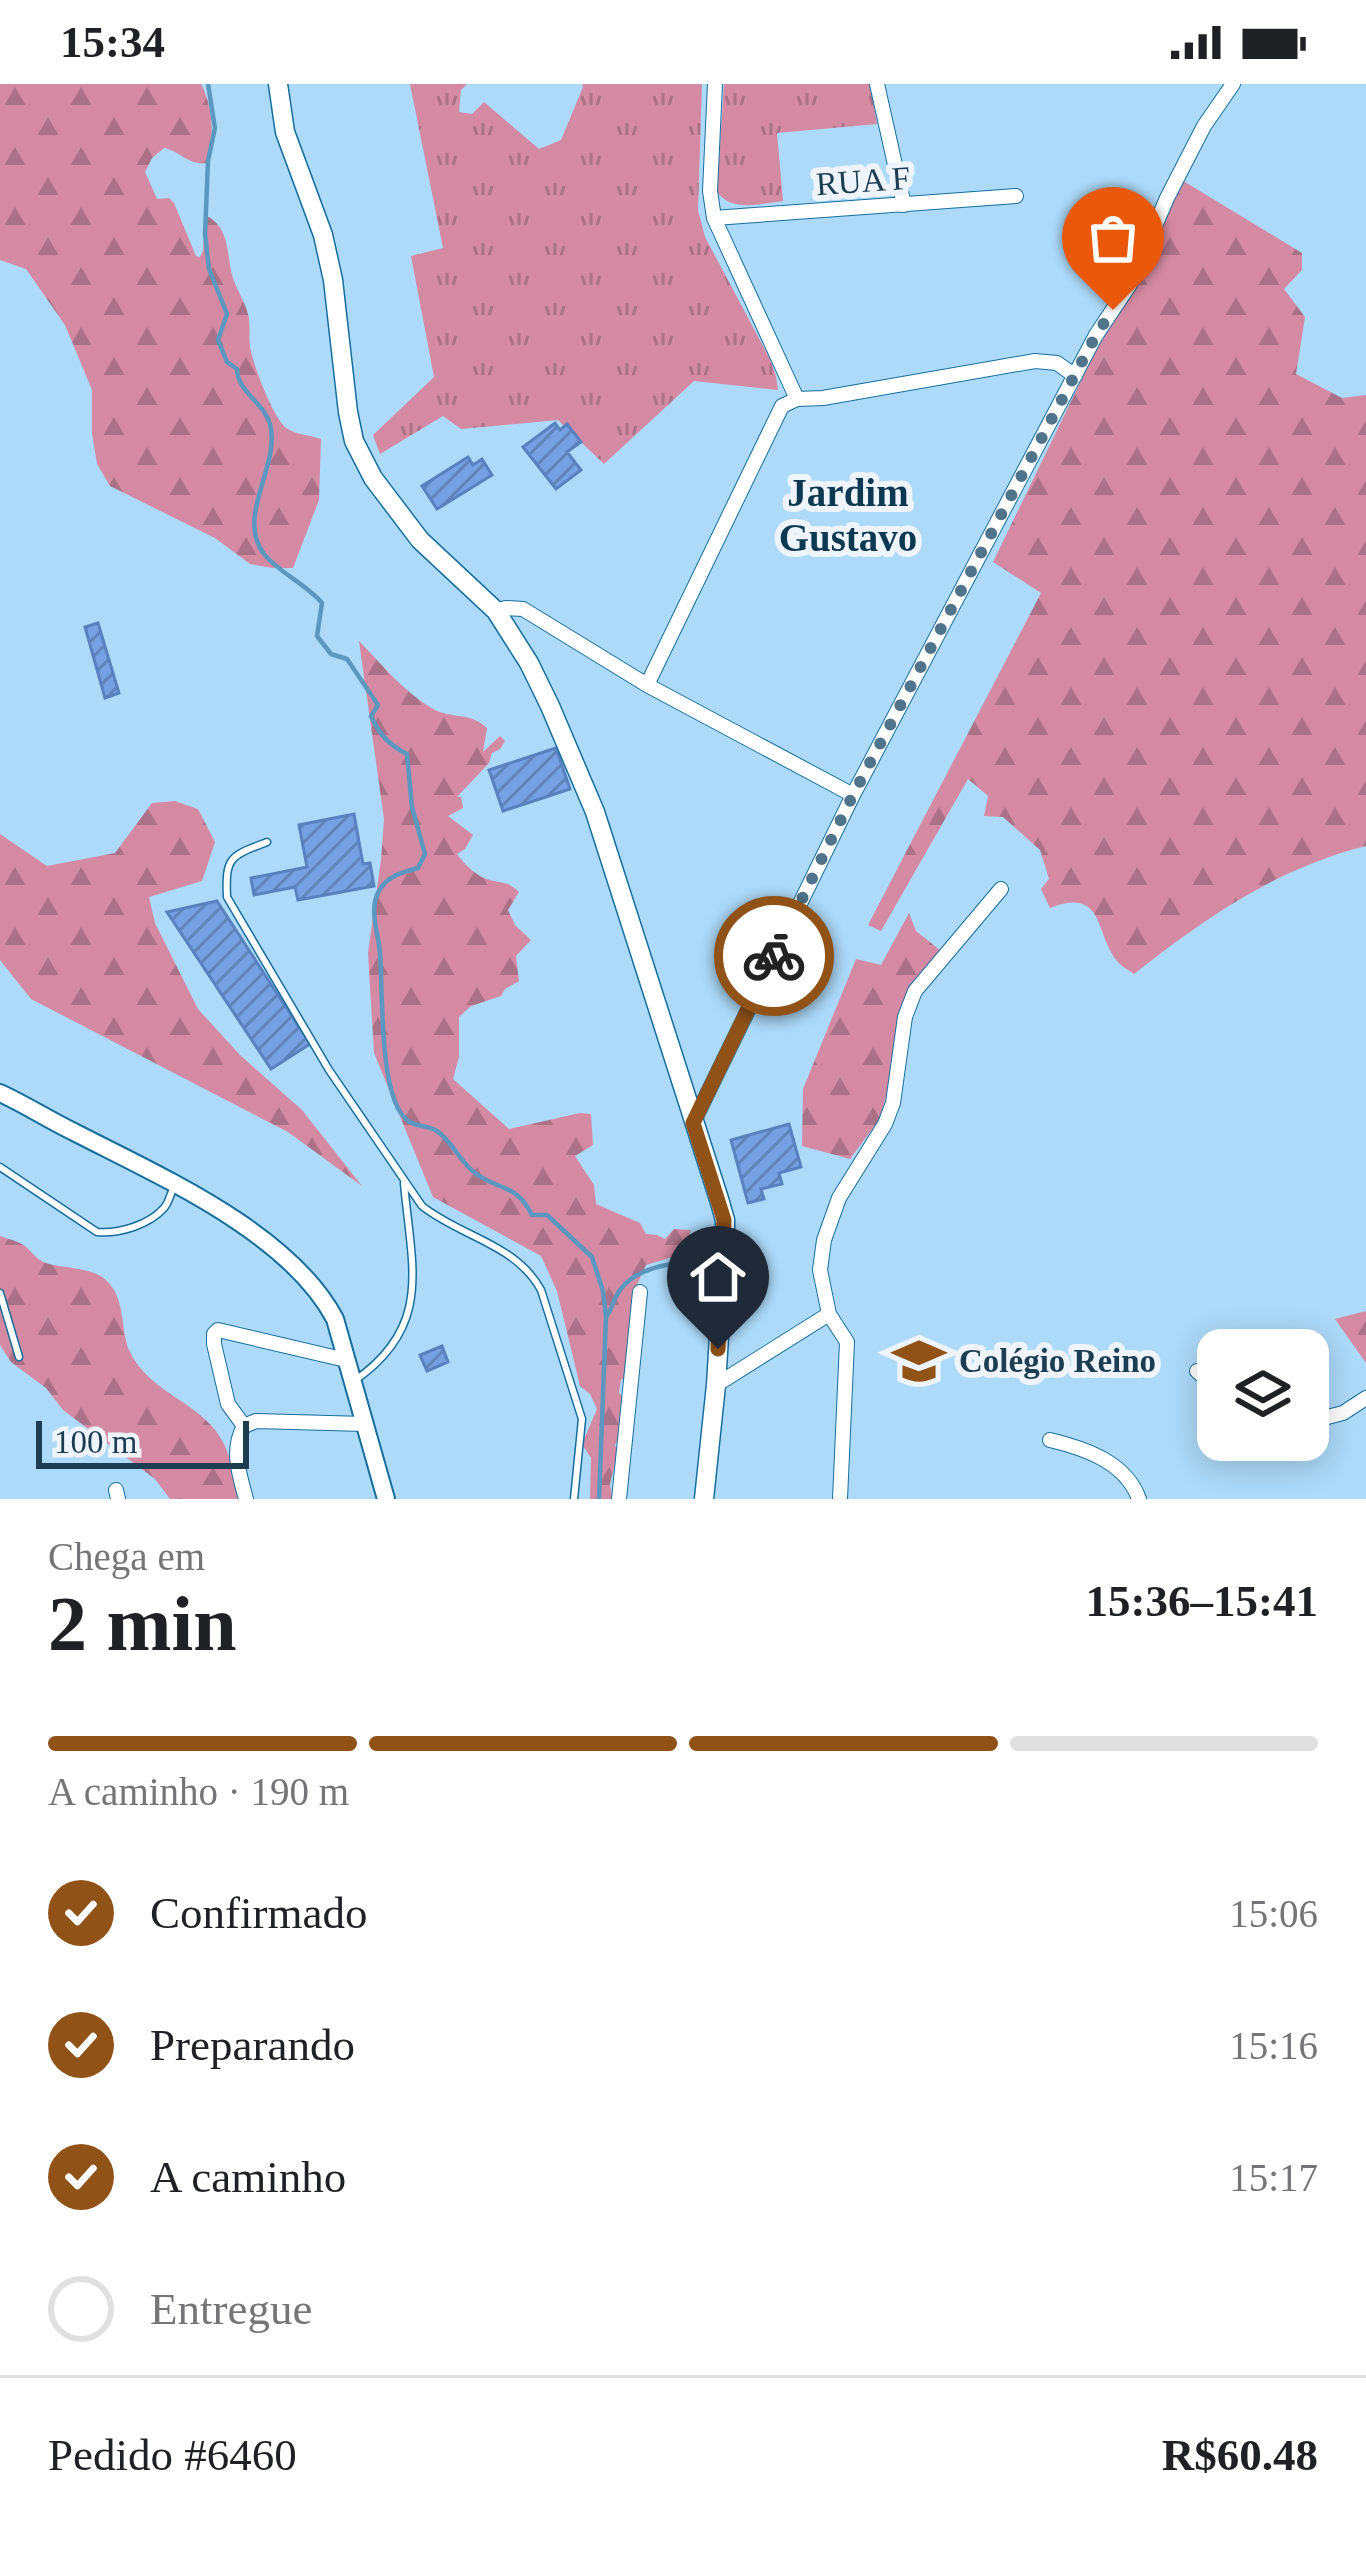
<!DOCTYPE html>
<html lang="pt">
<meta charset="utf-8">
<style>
:root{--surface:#fff;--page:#f2f2f2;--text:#202124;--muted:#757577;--line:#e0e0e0;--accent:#905216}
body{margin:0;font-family:Georgia,serif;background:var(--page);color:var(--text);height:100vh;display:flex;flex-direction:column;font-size:45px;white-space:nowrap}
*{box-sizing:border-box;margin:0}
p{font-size:39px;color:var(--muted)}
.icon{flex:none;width:66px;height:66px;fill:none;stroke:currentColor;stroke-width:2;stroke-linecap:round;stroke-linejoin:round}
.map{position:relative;height:1415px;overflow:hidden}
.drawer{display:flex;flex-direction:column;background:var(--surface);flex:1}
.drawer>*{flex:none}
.controls{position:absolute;left:1197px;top:1245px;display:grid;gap:24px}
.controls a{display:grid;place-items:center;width:132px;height:132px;border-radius:24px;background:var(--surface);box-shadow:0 6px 30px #0003;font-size:60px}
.scale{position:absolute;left:36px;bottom:30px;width:213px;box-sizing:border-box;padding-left:12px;border:6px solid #1c3d52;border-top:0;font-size:33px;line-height:42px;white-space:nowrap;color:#1c3d52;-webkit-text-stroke:9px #eef5fa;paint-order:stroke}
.pin{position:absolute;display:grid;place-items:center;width:102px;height:102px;color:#fff;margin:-123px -51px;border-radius:50% 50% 50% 0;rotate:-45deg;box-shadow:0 0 12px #0007}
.pin .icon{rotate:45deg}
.courier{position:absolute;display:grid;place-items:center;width:120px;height:120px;margin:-60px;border:9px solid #905216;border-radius:50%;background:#fff;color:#222;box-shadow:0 3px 15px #0007}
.overview em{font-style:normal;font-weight:600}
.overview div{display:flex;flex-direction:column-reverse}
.overview{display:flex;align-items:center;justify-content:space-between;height:204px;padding:0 48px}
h1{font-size:78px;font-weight:600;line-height:90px}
.bar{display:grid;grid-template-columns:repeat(4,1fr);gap:18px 12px;align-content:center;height:144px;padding:0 48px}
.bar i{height:15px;border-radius:9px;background:var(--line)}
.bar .active{background:var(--accent)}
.bar p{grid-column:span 4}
.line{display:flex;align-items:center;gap:30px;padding:0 48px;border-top:3px solid var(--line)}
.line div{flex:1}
ol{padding:0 48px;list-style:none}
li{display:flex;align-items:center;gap:36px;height:132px}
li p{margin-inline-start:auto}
li .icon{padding:12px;border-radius:50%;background:var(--accent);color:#fff;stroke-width:4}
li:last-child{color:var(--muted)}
li i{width:66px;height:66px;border:6px solid var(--line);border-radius:50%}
.status{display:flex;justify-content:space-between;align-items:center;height:84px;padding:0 60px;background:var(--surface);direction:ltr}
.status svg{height:33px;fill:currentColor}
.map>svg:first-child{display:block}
.grass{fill:url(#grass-tufts)}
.forest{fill:url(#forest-firs)}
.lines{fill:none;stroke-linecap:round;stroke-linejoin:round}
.stream{stroke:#5c97bf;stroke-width:4.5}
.building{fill:url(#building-hatch);stroke:#5981c0;stroke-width:3}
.service-casing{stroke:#176e9c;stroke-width:9}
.minor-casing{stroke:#176e9c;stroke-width:16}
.tertiary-casing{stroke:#176e9c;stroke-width:20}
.secondary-casing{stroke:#176e9c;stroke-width:21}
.service{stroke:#fff;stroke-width:6}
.minor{stroke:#fff;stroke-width:14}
.tertiary{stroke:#fff;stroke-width:16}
.secondary{stroke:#fff;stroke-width:18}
.done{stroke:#4f748c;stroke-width:12;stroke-dasharray:0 21.6}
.route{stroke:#905216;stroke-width:15}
.labels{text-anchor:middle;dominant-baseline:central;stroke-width:12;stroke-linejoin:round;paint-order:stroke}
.street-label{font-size:33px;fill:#1c3d52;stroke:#eef5fa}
.poi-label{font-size:33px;font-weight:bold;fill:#1c3d52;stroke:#eef5fa;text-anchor:start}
.quarter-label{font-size:39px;font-weight:bold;fill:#0d3851;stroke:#eef5fa}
</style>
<div class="status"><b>15:34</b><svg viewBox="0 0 49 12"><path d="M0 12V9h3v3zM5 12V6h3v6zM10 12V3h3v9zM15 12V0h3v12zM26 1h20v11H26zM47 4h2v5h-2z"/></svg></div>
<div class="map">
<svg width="1366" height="1415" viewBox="0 0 1366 1415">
<defs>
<pattern id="grass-tufts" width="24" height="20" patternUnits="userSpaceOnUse" patternTransform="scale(3)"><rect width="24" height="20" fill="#d48aa2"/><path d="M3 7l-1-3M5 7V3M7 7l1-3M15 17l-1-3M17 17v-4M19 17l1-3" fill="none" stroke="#ab7287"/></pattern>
<pattern id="forest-firs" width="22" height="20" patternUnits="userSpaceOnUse" patternTransform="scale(3)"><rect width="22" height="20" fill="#d48aa2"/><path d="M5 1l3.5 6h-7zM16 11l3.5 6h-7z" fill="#ab7287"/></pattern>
<pattern id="building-hatch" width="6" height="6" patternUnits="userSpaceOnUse" patternTransform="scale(3)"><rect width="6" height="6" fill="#76a0e1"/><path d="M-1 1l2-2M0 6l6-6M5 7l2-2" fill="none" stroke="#6084b9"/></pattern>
</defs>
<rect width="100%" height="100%" fill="#addaf9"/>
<path class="grass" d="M410,0H467L461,6L459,28L472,30L484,18L539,65L561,56L583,3L582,0H702L698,126L705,153L770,275L776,292L778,306L694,297L604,380L558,336L461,345L443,332L380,370L373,351L434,293L411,172L443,164Z
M724,0H870L877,40L777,49L783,117C760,120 732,128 717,108Z"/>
<path class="forest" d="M0,0H201C213,22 215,55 207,79C189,82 180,67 164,64L152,74L145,88L157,115L169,114L174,119L196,172L200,173L203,167L205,131C228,142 227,165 231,187C234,202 244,215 248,230C251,242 248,256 251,268C255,285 273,333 286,344C296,351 310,351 321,355L319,416L293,484H272L250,480L215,454L110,402L97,380L92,350V306L65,241L26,185L0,176Z
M1180,95L1302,169V186L1284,205L1305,233L1296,290L1342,314L1366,311V762C1277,784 1205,834 1134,890C1129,886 1122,883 1118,878C1094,851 1106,802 1050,824L1041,805L1049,795L1040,766L1003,733L984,732L988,712L968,695L881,847L868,841L1041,509L993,478L1094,270L1143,186Z
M359,557C382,581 404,608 433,625C451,635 471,628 487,644L483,668L500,652L505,657L500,665L492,669L489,679L457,713H461L463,724L448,732L473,751L465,765L457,770C465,781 477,793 490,796C504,800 508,797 519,808L508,826L515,841L531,856L516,872L519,897L505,905L501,912L471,922L459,933V973L453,995L509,1045L580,1029L591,1030L593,1061L575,1072L594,1101L596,1120L640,1139L646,1150L657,1151L665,1155L674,1145L691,1146L686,1160L677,1164L679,1171L646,1181L635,1205L627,1292L621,1296L619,1309L623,1313L621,1348L615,1361L618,1367L610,1400L612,1415H590L591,1374L582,1360L597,1325L590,1310L580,1302L557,1207L541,1172L433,1113L374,969L368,869L381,776L384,735Z
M175,717L198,725L215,758L202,797L149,813L155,839L198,925L240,971L302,1026L362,1102L288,1048L31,915L0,876V750L47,782L115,769L152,719Z
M909,829L916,847L941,867L898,933L886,1013L879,1036L850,1075L802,1062L803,1005L856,875L881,881Z
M0,1152C8,1155 18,1157 25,1162C33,1169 37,1176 46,1179C65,1185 93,1183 107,1197C126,1216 120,1244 129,1266C147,1306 191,1315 216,1347C231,1367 234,1392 242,1415H170L155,1395L63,1326L46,1304L11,1278L0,1261Z
M1366,1227V1279L1335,1235Z"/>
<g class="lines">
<path class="stream" d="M208,0L215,44L208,77L205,150L209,185L227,230L218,256L227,278L237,285C237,307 264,319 270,340C281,382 235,432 264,470C278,488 306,500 322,519L317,552L331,570L347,575L378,621L371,632C379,650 389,661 407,670L412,723L425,770L418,784C403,788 387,792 379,807C368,826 379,850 380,870C383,908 379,1006 404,1033C413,1044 426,1040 437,1047C452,1057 460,1078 475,1089C499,1107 516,1099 532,1131H547L592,1173L603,1207L606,1233
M599,1415L606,1233C613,1224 613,1215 620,1206C637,1182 679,1177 707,1177"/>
</g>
<path class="building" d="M555,339L560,346L567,340L581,358L567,368L581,386L556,405L523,363Z
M468,373L473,381L482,375L492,391L437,425L422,402Z
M98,539L119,609L105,614L85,543Z
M556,664L570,705L503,727L489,686Z
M354,730L363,780L370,779L374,802L298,816L295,803L254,811L251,794L307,783L299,741Z
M217,817L310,960L271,985L167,828Z
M789,1040L801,1083L779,1089L782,1100L761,1105L764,1115L748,1119L731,1056Z
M442,1262L448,1278L427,1287L420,1271Z"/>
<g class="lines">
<g class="service-casing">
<path id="service" d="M267,758C231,772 225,772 227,813L329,986L422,1122C461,1153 516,1160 541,1206L582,1335L574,1415
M0,1083L97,1148C119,1150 149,1141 164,1124C169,1118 170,1111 173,1105
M0,1209L19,1273
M354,1297C434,1242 411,1181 404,1099"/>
</g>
<g class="minor-casing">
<path id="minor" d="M715,0L710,107L714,134L797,315
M877,0L904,121
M714,134L1016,112
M496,527L506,524L523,525L647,601L853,711
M647,601L782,322L797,315L823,314L1035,277L1057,279L1075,292
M693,1039L853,711L1096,251L1130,200L1167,114L1204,42L1233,0
M1197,1287L1218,1306
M716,1301L829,1230
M1308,1338L1343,1329L1366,1314
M244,1342L228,1320L214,1260V1250L218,1246L346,1276
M1050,1356C1084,1364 1126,1378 1139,1415
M116,1406L118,1415
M246,1415C239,1389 231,1366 244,1342L256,1337L365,1340
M619,1415L640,1208
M840,1415L847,1258L829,1230L820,1186L824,1156L839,1114L885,1040L893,1019L905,933L915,907L1001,805"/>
</g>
<g class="tertiary-casing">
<path id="tertiary" d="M0,1009C26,1021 49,1036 74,1048C159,1092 289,1148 335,1235L386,1415"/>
</g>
<g class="secondary-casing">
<path id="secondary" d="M278,0L285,48L323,151L333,196L348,328L354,357L373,394L420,456L496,527L529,579L550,622L595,728L719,1115L725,1136V1156L716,1301L704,1415"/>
</g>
<use href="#service" class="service"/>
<use href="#minor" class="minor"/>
<use href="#tertiary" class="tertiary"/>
<use href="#secondary" class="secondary"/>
</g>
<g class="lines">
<path class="done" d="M774,872L853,711L1096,251L1113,226"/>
<path class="route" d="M718,1265L724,1136L693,1039L774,872"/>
</g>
<defs>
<g id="school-bare" transform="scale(4.14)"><path d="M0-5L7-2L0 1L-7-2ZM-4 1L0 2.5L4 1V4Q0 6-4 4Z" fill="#905216" stroke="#eef5fa" stroke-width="2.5" paint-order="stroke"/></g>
</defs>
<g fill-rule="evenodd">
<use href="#school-bare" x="919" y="1277"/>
</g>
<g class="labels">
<g class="street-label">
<text transform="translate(863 97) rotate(-4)">RUA F</text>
</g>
<g class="poi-label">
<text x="959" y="1277">Colégio Reino</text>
</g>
<g class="quarter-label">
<text x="848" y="408">Jardim<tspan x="848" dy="45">Gustavo</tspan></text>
</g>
</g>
</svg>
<div class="controls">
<a><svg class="icon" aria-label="layers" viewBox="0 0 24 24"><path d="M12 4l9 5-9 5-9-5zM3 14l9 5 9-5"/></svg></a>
</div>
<div class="scale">100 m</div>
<div class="pin" style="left:1113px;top:226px;background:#ea580c"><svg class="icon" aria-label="bag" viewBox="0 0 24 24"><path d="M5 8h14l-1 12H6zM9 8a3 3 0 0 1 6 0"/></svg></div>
<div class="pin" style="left:718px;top:1265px;background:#1f2937"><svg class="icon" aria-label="home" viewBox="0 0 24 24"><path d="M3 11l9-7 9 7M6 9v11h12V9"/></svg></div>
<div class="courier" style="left:774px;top:872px"><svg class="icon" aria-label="bike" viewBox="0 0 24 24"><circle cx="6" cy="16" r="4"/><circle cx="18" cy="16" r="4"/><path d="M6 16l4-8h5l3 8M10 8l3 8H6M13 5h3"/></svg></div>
</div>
<section class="drawer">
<div class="overview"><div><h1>2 min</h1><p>Chega em</p></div><em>15:36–15:41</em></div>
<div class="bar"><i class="active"></i><i class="active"></i><i class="active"></i><i></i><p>A caminho · 190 m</p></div>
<ol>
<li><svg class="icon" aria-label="check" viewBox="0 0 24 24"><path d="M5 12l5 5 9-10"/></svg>Confirmado<p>15:06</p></li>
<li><svg class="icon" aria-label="check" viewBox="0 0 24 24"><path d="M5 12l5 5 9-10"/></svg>Preparando<p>15:16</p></li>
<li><svg class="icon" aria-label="check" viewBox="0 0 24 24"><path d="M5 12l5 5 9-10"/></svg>A caminho<p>15:17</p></li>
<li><i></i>Entregue</li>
</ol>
<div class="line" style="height:156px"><div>Pedido #6460</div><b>R$60.48</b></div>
</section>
